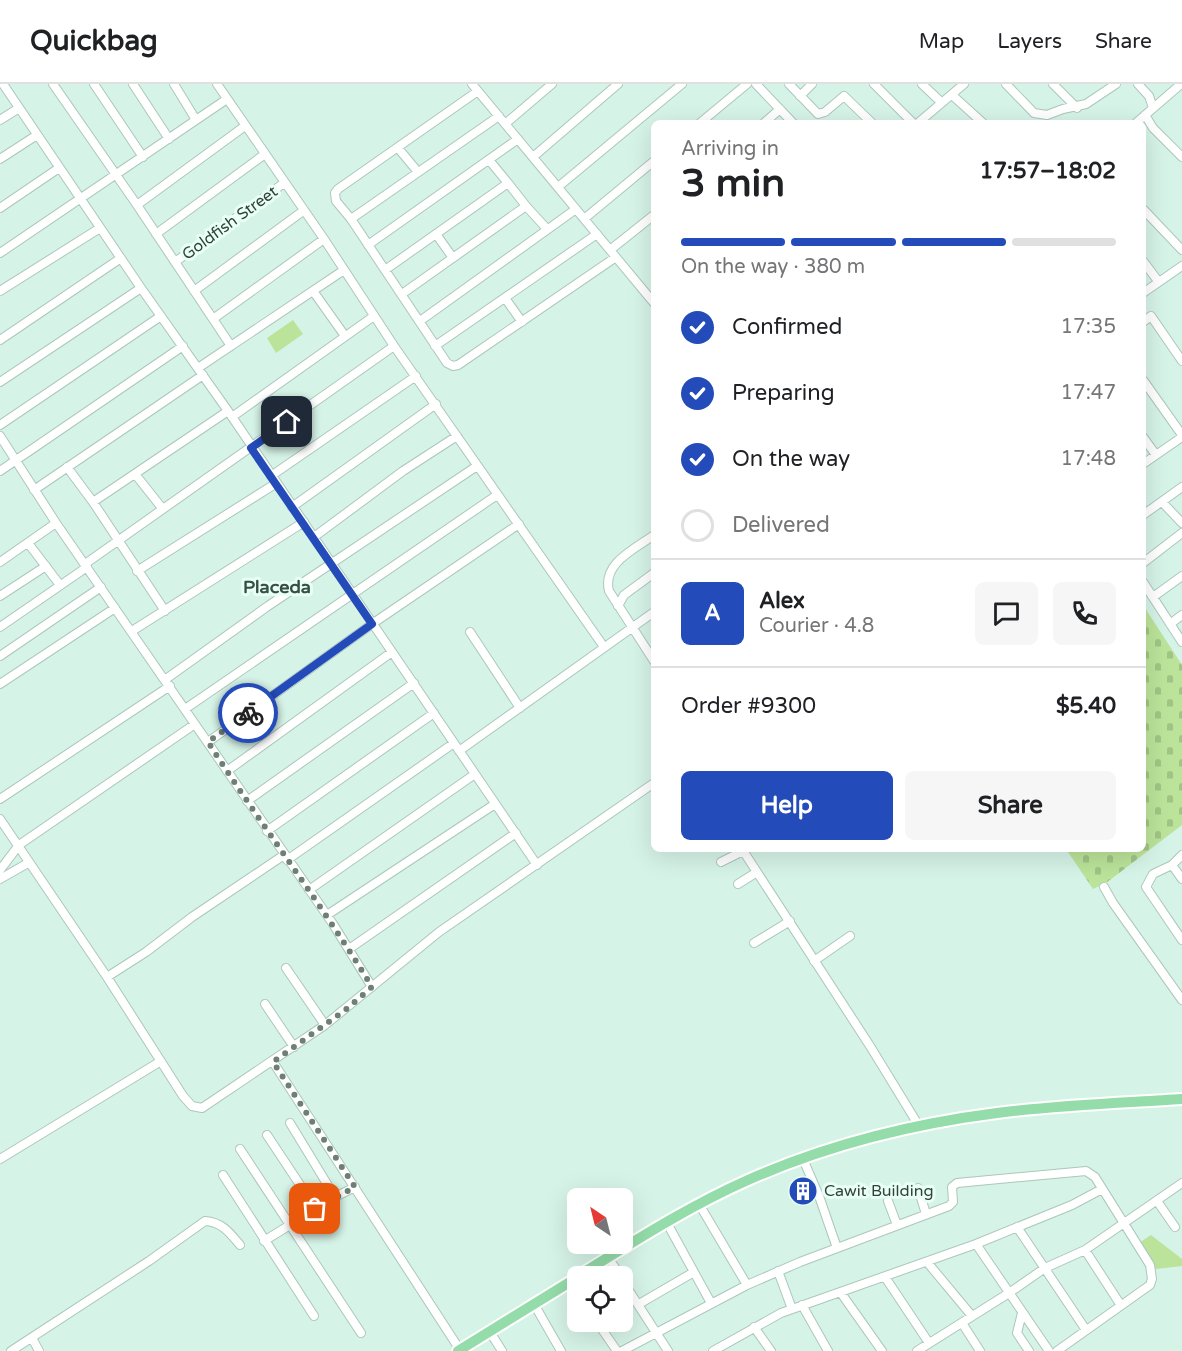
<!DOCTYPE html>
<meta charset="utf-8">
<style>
:root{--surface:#fff;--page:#f6f6f6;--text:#202124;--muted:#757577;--line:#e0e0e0;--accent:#234bb9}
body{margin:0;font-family:"Varela Round",sans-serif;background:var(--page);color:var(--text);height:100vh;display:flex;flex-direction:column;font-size:22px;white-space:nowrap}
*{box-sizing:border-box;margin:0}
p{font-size:20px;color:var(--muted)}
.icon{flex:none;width:33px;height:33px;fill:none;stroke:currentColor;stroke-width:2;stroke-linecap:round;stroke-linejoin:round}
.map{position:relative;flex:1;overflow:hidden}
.panel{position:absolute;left:651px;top:36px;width:495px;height:732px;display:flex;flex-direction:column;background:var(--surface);border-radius:9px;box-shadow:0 6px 24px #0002}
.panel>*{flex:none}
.needle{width:39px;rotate:325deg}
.buttons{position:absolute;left:567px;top:1104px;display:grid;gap:12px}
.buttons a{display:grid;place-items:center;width:66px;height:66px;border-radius:9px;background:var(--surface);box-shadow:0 6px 24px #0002;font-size:30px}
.pin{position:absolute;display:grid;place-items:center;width:51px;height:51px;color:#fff;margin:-26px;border-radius:12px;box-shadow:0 3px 9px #0006}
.courier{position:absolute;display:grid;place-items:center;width:60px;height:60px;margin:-30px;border:4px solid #234bb9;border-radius:50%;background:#fff;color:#222;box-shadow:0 2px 8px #0007}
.head em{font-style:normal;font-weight:700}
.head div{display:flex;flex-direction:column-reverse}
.head{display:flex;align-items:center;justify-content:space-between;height:102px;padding:0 30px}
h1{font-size:39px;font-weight:700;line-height:45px}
.bar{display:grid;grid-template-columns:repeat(4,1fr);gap:9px 6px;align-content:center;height:72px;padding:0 30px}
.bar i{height:8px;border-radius:4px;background:var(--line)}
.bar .selected{background:var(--accent)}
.bar p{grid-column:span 4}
.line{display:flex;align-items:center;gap:15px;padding:0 30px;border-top:2px solid var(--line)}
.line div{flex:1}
.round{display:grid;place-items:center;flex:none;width:63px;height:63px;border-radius:9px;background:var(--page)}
ol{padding:0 30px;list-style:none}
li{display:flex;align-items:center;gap:18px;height:66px}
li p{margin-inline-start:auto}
li .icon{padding:6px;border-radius:50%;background:var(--accent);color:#fff;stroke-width:4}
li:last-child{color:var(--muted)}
li i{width:33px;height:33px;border:3px solid var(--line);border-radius:50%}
.action{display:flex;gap:12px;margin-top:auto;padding:12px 30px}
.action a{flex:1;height:69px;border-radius:9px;background:var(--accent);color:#fff;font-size:24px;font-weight:700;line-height:69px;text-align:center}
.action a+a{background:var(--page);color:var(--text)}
header{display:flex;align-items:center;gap:36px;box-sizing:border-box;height:84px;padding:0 30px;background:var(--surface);border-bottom:2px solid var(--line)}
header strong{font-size:28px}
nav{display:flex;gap:33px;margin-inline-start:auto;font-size:21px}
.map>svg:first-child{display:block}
.cemetery{fill:url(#cemetery-stones)}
.pitch{fill:#bbe399}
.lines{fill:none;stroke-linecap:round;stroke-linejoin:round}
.minor-casing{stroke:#acc7bc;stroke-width:10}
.major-casing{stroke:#fff;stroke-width:14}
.minor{stroke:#fff;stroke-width:8}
.major{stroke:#94dca9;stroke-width:10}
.done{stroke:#6d7f77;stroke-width:6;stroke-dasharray:0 10.8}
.route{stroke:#234bb9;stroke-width:8}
.labels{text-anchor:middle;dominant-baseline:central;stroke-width:6;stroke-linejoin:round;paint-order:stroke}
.street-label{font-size:16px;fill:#34403b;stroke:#e8fff5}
.poi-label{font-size:16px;fill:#34403b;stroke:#e8fff5;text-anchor:start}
.neighbourhood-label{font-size:18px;font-weight:bold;fill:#364e45;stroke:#e8fff5}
</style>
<header>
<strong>Quickbag</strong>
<nav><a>Map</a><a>Layers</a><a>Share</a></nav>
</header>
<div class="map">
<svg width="1182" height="1267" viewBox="0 0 1182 1267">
<defs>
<pattern id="cemetery-stones" width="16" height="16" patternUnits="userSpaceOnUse" patternTransform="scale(1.5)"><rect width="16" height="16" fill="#bbe399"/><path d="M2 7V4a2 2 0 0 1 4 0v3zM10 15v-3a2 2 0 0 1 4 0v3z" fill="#a1c485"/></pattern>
</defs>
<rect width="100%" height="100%" fill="#d6f3e7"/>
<path class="cemetery" d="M1143,521L1182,581V741L1106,799L1093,805L1066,765H1143Z"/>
<path class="pitch" d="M293,236L303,250L276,269L267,254Z
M1151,1151L1182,1175V1182L1156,1185L1139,1159Z"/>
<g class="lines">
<g class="minor-casing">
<path id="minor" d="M3,0L141,204L228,327L537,781
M53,0L137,121L245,42
M94,0L143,73
M133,0L169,55
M174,0L196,36
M217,0L324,155L394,262L604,563
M472,0L654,219
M756,0L793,39
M789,0L818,30L825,28L844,12L872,39
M874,0L913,39
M922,0L941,18
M1006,0L1034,29L1047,31L1063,25L1086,20L1116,0
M1053,0L1077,24
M1138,0L1149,12L1153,24
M952,11L983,39
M800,12L812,0
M1145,31L1153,44L1182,73
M499,32L351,135L447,279L453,282L458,281L616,173
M0,36L19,24
M700,39L747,0
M764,39L780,25
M918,39L964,0
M1136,39L1181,0
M505,40L552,0
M398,64L418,88
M533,73L618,0
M0,75L37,51
M558,103L682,0
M137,121L231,262
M526,122L547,145
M0,124L59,84
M1143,125L1182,166
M351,135L336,117L335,109L338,105L478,7
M584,135L654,77
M156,150L265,70
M436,150L453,174
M368,161L518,55
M610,166L654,131
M0,169L227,15
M1143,177L1158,197
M175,178L284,99
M385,186L508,99L489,76
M0,207L100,144
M194,207L303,127
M313,207L345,252
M1143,209L1182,182
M402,210L526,122L508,99
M505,214L522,238
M213,235L324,155
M420,237L576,125
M1143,238L1151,232L1182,277
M0,256L121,174
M435,262L597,150
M198,284L344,186
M1143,296L1182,351
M0,298L141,204
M232,333L374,232
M0,341L161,232
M0,352L56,439L333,840L372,903
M1143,353L1156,371
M1143,380L1182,353
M67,383L93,418L165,527
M0,387L183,262
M135,390L162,424
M271,392L416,292
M34,406L203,291
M93,418L228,327
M1162,418L1182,439
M292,423L436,320
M1143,431L1182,403
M654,451C635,465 602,479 609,507L654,577
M314,453L403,387L457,352
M28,459L60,501
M0,478L56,439
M1143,479L1182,449
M85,480L394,262
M137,487L275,400
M1143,498L1182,558
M0,512L46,482
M1153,513L1182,492
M618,522L624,511L654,489
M1170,540L1182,531
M0,543L87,483
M132,547L304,438
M470,548L520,624
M0,572L101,503
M166,595L268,522L477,382
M0,600L115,524
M185,625L497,411
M208,658L372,540L519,440
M459,667L654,528
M227,687L392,568
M0,715L170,602
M247,717L414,599
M0,735L107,893L183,1012L192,1022L202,1024L325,941L439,848L654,699
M267,747L434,629
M742,765L870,962L919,1042
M1182,771L1172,781L1153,790L1146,803L1182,856
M287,776L454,659
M721,778L743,767
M1172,781L1182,795
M0,786L19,761L195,640
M0,795L28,779
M738,800L757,788
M1104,803L1113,819L1182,916
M309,806L475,690
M327,831L495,720
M754,859L790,837
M349,865L516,749
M814,877L850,852
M286,884L325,941
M107,893L146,868L192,833L284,771
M265,920L294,963
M273,978L460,1266
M290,1039L335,1113
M267,1051L316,1125
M240,1065L361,1249
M0,1075L161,977
M803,1075L819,1112L837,1164
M223,1091L314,1232
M918,1104L926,1130
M888,1117L897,1141
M1157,1117L1175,1143
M699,1120L747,1201
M667,1139L711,1219
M1017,1143L1086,1246
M264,1157L335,1113L355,1103
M976,1160L1049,1267
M1085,1166L1120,1220
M608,1174L621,1192
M927,1178L972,1232
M778,1187L792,1225
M885,1193L929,1259
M622,1196L668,1267
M841,1209L882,1267
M534,1220L561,1267
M639,1220L694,1188
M802,1221L828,1267
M1022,1229L1017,1249L1029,1267
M597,1238L617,1267
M962,1239L980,1267
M754,1243L771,1267
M490,1248L502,1267
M32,1254L39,1267
M11,1267L149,1177L205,1137C222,1138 230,1149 240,1161
M622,1267L747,1201L800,1178L949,1122L953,1118L952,1103L957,1099L1086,1087L1095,1093L1150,1181L1152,1195L1150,1201L1057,1267
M713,1267L781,1229L976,1160L1072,1121L1102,1105
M917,1267L1009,1209L1045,1184L1085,1166L1182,1099"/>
</g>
<g class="major-casing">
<path id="major" d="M578,1192C633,1158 689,1122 748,1096C827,1061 911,1040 997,1029C1058,1021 1120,1019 1182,1015
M458,1267L578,1193"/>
</g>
<use href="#minor" class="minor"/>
<use href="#major" class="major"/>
</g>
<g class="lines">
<path class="done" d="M248,629L208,658C261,741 321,819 372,903L344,927L273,978L355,1103L315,1125"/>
<path class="route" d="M248,629L372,540L251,364L287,338"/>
</g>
<defs>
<g id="building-disc" transform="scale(1.5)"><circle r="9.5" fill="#234bb9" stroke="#e8fff5"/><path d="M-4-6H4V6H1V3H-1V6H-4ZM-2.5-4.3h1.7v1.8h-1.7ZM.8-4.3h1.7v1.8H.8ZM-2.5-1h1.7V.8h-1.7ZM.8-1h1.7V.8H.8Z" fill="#fff"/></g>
</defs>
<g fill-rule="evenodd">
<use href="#building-disc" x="803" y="1107"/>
</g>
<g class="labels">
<g class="street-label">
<text transform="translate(230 139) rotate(-36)">Goldfish Street</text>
</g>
<g class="poi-label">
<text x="824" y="1107">Cawit Building</text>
</g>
<g class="neighbourhood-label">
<text x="277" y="503">Placeda</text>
</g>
</g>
</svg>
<div class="buttons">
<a><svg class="needle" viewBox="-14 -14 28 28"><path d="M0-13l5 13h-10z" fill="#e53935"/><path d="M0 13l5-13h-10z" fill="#757577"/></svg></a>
<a><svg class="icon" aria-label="locate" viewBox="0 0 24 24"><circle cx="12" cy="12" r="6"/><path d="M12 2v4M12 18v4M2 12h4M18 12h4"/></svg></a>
</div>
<div class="pin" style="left:315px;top:1125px;background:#ea580c"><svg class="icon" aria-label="bag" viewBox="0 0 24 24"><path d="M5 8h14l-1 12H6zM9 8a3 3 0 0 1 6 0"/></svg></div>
<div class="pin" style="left:287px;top:338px;background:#1f2937"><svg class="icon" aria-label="home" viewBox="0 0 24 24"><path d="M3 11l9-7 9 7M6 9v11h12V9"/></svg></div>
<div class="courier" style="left:248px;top:629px"><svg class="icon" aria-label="bike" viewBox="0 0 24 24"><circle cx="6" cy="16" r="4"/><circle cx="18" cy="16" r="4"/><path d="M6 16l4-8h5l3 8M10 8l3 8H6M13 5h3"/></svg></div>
<section class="panel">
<div class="head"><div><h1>3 min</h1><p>Arriving in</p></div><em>17:57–18:02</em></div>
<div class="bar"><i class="selected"></i><i class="selected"></i><i class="selected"></i><i></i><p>On the way · 380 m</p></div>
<ol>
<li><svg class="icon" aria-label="check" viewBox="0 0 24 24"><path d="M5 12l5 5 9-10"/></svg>Confirmed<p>17:35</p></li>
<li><svg class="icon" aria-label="check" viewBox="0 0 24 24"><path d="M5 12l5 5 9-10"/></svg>Preparing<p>17:47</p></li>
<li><svg class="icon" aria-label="check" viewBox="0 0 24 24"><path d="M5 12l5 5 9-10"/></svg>On the way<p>17:48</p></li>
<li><i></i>Delivered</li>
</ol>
<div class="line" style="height:108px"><b class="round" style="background:var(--accent);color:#fff">A</b><div><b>Alex</b><p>Courier · 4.8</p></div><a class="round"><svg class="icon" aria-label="chat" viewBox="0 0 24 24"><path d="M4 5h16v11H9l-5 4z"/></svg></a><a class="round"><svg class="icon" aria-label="phone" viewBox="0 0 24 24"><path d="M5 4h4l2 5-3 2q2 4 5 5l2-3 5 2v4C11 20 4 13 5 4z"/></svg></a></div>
<div class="line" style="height:78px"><div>Order #9300</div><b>$5.40</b></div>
<div class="action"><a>Help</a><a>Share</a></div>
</section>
</div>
